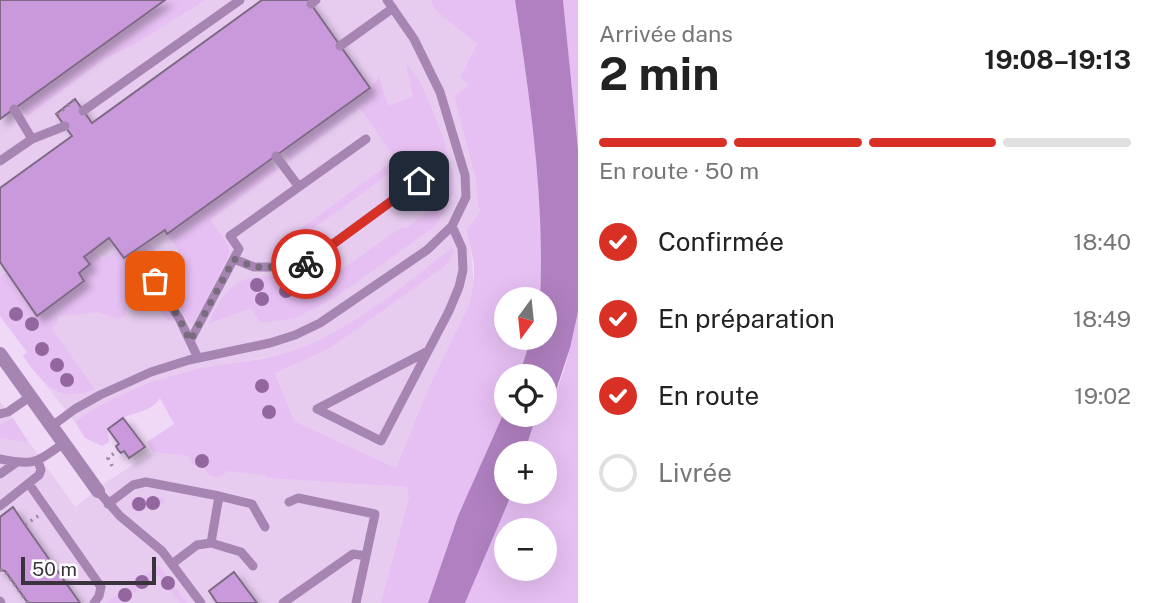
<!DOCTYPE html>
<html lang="fr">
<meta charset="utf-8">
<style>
:root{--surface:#fff;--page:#f6f6f6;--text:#222;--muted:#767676;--line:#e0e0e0;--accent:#d93025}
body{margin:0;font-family:"Public Sans",sans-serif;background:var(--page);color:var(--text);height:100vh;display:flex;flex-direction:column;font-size:26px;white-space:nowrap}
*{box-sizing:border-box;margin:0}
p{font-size:23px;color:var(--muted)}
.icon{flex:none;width:38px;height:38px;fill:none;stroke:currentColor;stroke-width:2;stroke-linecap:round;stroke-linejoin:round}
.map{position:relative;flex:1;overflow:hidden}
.details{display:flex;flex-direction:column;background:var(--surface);width:574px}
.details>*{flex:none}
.needle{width:46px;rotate:195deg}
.buttons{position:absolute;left:494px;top:287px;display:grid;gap:14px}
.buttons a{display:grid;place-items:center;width:63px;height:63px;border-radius:50%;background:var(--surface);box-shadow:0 7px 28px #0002;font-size:35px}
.scale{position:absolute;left:21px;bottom:18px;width:135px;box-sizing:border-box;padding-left:7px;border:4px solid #3a323d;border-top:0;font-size:19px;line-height:24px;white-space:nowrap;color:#3a323d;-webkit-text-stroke:5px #fff;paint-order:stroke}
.pin{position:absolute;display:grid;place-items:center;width:60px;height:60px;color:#fff;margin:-30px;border-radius:14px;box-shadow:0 4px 10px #0006}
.courier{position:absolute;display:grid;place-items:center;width:70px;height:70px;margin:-35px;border:5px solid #d93025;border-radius:50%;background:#fff;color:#222;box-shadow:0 2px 9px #0007}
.headline em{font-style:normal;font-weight:700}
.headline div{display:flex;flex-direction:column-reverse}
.headline{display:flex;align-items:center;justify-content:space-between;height:119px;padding:0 21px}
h1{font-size:46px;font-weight:700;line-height:52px}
.bar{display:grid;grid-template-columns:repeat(4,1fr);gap:10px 7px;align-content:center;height:84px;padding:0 21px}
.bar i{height:9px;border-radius:5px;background:var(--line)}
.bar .active{background:var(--accent)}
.bar p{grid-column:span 4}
ol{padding:0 21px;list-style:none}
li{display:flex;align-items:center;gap:21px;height:77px}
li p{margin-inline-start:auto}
li .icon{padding:7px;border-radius:50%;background:var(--accent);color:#fff;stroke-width:4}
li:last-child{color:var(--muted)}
li i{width:38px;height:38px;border:4px solid var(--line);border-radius:50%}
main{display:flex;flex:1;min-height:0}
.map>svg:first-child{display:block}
.built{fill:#e7ccf0}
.green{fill:#e6bff3;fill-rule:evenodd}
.water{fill:#b080c0}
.building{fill:#ca99db;stroke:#7e6b85;stroke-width:2;filter:url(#shadow)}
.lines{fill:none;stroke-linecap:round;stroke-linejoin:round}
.path{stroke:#95869a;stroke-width:3.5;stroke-dasharray:2 5;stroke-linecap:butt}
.service{stroke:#a685b2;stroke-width:9}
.minor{stroke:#a685b2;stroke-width:14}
.tree{fill:#93669f}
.done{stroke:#796c7e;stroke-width:7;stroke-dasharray:0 12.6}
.route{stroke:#d93025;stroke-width:9}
</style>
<main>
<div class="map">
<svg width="578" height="603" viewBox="0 0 578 603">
<defs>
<filter id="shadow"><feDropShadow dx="6" dy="6" stdDeviation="3.5" flood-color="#0004"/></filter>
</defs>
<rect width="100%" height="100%" fill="#efd9f6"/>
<path class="built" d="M0,0H431L435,10L477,44L460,76L469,86L465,91L467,140L476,179L478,206L481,211L469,236L474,283L469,305L429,387L396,468L294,421L269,357L205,368L165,378L108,401L75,422L23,356L27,352L0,316Z
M0,401L75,507L108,481L153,452L190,456L228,470L266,475V478L407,487L409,498L382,603H0Z"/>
<path class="green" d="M165,0H205L135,44L104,59L27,116L20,105Z
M431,0H515C530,99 545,199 540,299H506V338H531L519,376H506V408L458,516L428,603H381L409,498L407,487L266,478L265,475L228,471L218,478L208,475L205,469L193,465L189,456L153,452L147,442L174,424L160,398C151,412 137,411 123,418C118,420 113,425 108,429L109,442L102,446L85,438L75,422C112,394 158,378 203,368C230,363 259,361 287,353C344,336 407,283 453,247L454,253L445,266L330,348L275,373L294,421L396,468L429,387L469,305L474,283V264L467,230L481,211L478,206L476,179L454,96L469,86L460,77L477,44L435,10Z
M563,0H578V149Z
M406,63L421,83L443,137L452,173L453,193L445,210L434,227L339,295L296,318L261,323L251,308L208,324C215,309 227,285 244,280C254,276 267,277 278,275L299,300L403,226L406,229C426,212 438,205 444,179C433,166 422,163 405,162L278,254L277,246L396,159L360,108L290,160L284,150L373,86L379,76L388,106L413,97Z
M269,161L277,170L210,220L229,246V255L193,324H190L144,257L138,261L176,321L168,320L160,310L128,294L126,315L120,319L98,312L59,316L53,331L95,389C59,404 43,384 23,356L27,352L0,316V277L7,272L37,315L79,273L90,265L84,257L94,250L102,261L118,250L127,260L148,243L165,263L179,251L167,234Z
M578,312V603H465L512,492H544V453H524L534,423L541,415H544V411C564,389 571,341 578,312ZM506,530H544V569H506Z
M13,418L27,440L25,442L0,438V425Z
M154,496L164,498L165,502L142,511H134L130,506L131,500Z
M159,565L187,603H180L159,575L120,603H106Z"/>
<path class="water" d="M515,0H563L578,149V312L570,348L552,402L544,411V376H519L531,338H544V299H540C545,199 530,99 515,0Z
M506,408V415H541L534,423L524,453H506V492H512L507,505L465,603H428L458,516Z"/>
<path class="building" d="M0,0H165L0,119Z
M262,0H308L370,88L167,234L165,230L124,258L109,238L84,257L90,264L79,273L84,281L37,316L0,262V188L72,136L56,114L75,99L92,123Z
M123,418L145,447L129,458L124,451L121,453L118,450L116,446L119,444L108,429Z
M13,507L25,525L80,603H28L5,571L0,570V517Z
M234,572L257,603H217L209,591Z"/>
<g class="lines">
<path class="path" d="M57,115L74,100
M112,466L108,458L118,450
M25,525L38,516
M0,570L5,571L28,603"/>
<path class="service" d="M311,4L316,0
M340,46L393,8
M14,109L32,139
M83,111L240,0
M276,156L299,187
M0,161L32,139L65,126
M234,259L254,267H301L419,181
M142,262L179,318L198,358
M190,341L239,249L230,236L366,139
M428,351L317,409L381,441L449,311L459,287L463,270L462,248L452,226
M0,414L8,412L31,396
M52,426L75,409L100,395L151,372L189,360L270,343L295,335L320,323L427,250L452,226L466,197L465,175L440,92L414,39L387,0
M0,459C35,466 35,463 64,443
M0,474L17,462
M29,484L101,587L99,596L94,603
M98,491L120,516L162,551L201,603
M289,502L298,498L375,514L356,603
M108,504L133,485L146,482L219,496
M0,506L39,475L41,470L38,461
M211,543L219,496L252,504L265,527
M172,564L197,545L211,543L241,552L253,566
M0,601L1,603
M283,603L353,554L366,556"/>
<path class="minor" d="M0,354L98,491"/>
</g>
<g class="tree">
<circle cx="257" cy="285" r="7"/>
<circle cx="286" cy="291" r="7"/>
<circle cx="262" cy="299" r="7"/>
<circle cx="16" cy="314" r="7"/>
<circle cx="32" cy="324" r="7"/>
<circle cx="42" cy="349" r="7"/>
<circle cx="57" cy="365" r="7"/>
<circle cx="67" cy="380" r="7"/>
<circle cx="262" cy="386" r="7"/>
<circle cx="269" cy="412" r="7"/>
<circle cx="202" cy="461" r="7"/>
<circle cx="153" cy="503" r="7"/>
<circle cx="139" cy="504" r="7"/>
<circle cx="142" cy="582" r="7"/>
<circle cx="168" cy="583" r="7"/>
<circle cx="125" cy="595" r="7"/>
</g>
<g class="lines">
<path class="done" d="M155,281L179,318L190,341L234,259L254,267H301L306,264"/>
<path class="route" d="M306,264L419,181"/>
</g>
</svg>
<div class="buttons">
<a><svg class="needle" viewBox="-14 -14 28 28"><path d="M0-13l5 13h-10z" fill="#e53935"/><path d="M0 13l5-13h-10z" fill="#767676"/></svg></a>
<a><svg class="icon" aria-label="locate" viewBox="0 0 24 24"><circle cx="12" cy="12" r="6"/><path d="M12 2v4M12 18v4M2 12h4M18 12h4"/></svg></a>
<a>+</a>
<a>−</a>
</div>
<div class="scale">50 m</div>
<div class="pin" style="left:155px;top:281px;background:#ea580c"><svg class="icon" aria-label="bag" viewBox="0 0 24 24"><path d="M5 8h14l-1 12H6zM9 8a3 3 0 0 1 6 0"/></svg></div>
<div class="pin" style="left:419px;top:181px;background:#1f2937"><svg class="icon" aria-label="home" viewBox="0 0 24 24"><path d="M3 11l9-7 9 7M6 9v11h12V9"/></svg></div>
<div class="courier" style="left:306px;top:264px"><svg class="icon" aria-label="bike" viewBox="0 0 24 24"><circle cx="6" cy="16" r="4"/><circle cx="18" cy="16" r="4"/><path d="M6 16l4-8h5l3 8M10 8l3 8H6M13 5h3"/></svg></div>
</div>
<section class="details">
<div class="headline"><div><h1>2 min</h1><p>Arrivée dans</p></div><em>19:08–19:13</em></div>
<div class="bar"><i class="active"></i><i class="active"></i><i class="active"></i><i></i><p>En route · 50 m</p></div>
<ol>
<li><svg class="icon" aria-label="check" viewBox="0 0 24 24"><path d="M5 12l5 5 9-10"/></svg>Confirmée<p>18:40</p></li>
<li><svg class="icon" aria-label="check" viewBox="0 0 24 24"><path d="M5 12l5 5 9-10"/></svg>En préparation<p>18:49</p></li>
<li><svg class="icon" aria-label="check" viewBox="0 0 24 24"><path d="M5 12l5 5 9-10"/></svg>En route<p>19:02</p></li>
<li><i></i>Livrée</li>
</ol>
</section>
</main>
